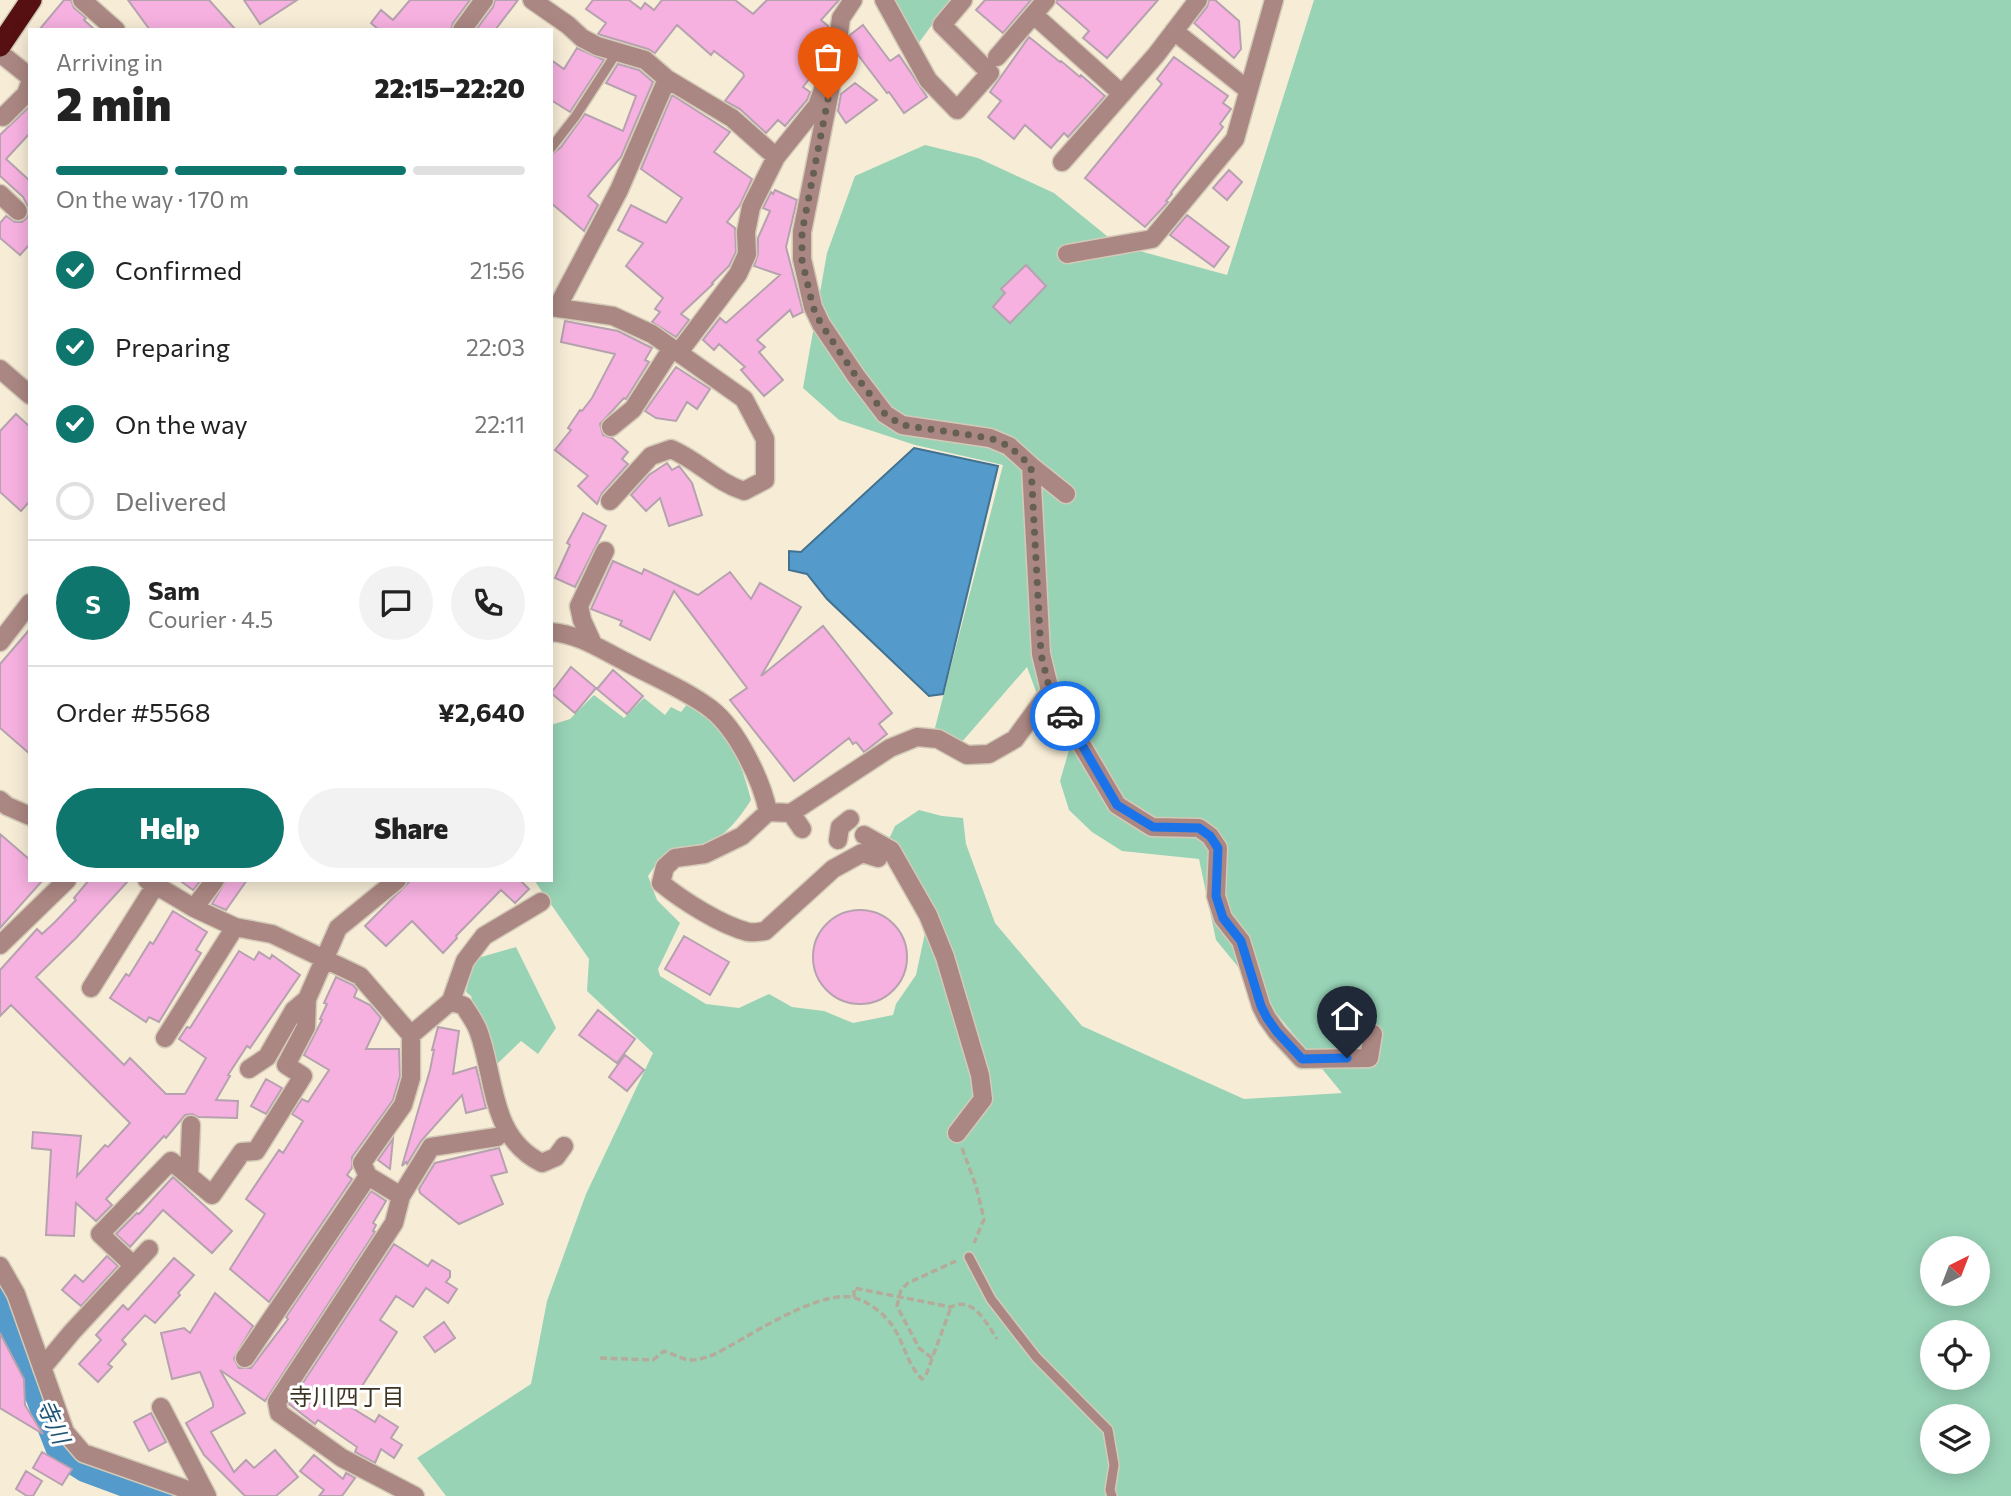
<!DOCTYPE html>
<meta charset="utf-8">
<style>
:root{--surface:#fff;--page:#f2f2f2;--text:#222;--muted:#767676;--line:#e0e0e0;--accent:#0f766e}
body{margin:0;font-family:Commissioner,"Noto Sans JP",sans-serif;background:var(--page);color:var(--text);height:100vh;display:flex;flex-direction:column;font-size:26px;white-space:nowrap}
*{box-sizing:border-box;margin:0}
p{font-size:23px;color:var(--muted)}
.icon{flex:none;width:38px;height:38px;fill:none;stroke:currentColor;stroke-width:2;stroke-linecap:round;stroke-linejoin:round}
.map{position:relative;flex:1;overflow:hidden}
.details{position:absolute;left:28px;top:28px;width:525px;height:854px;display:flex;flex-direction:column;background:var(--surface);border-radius:0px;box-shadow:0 4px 18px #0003}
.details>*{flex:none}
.needle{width:46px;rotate:42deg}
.buttons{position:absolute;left:1920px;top:1236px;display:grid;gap:14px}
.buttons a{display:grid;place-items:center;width:70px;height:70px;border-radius:50%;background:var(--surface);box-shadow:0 4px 18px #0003;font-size:35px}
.pin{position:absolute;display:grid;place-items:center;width:60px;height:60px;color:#fff;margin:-72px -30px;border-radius:50% 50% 50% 0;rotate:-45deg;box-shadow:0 0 7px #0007}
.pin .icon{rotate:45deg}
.courier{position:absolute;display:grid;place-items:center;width:70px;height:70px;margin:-35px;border:5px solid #1a73e8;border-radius:50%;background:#fff;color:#222;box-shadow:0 2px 9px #0007}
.overview em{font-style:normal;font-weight:800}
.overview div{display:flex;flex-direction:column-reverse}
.overview{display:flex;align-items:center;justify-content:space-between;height:119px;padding:0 28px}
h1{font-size:46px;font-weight:800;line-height:52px}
.bar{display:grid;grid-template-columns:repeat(4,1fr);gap:10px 7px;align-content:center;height:84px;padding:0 28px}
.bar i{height:9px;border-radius:5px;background:var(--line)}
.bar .current{background:var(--accent)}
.bar p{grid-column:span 4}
.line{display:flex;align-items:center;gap:18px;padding:0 28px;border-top:2px solid var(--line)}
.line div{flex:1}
.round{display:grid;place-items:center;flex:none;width:74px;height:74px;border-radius:37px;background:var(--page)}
ol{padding:0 28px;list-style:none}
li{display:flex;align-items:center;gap:21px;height:77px}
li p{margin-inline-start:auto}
li .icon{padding:7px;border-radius:50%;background:var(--accent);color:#fff;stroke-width:4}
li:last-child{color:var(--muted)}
li i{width:38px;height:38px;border:4px solid var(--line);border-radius:50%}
.action{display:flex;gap:14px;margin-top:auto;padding:14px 28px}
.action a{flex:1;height:80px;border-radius:42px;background:var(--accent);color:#fff;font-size:28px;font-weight:800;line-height:80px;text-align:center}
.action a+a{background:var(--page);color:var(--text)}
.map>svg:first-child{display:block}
.green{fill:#98d3b6;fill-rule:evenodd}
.water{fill:#549aca;stroke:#427291;stroke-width:2}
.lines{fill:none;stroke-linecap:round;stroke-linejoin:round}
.river{stroke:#549aca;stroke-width:35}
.building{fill:#f6b1e0;stroke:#b6a1af;stroke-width:2}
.lane-casing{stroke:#d3cab7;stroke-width:12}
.street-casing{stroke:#d3cab7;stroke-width:21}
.highway-casing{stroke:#d3cab7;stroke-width:24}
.path{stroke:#b4ab9a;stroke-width:3.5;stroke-dasharray:7 3.5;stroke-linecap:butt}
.lane{stroke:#ab8783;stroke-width:9}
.street{stroke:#ab8783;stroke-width:18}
.highway{stroke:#561012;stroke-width:21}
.done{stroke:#666054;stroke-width:7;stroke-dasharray:0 12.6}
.route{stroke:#1a73e8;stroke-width:9}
.labels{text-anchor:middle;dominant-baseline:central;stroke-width:6;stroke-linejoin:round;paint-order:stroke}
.neighbourhood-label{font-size:23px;fill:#3d3523;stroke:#fff}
.water-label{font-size:23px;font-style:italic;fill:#1f5374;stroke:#fff}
</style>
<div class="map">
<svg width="2011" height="1496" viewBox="0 0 2011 1496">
<rect width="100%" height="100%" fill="#f7edd7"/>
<path class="green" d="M892,0H950L918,44Z
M1314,0H2011V1496H446L417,1458L531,1384L547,1301L586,1194L653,1053L587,991L589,959L534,880H551V725L570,719L594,695L624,718L644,698L665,715L671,707L681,712L688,703C694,706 701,710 707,714C731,733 744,772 751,800C739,819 725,837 703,846C698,848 692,848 687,848C663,851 661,858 648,876L657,900L680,923L658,969L660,976L706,1004L739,1008L769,994L792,1007L824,1011L853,1023L893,1015L896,1004L916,975L925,933L916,903L885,848L895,826L919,810L942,816L963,818L966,844L995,923L1082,1026L1244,1099L1342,1093L1216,940L1199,859L1122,851L1092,832L1069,810L1060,781L1069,750L1048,724L1027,667L961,743L935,728L1003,465L915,445L839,420L803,388L827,253L855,176L925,145L978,158L1054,193L1118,245L1227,275ZM1932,1248H1978V1293H1932ZM1932,1332H1978V1377H1932ZM1932,1416H1978V1461H1932Z
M516,947L556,1028L538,1054L521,1041L494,1067L471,996L466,992L474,959Z"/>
<path class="water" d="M914,448L998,466L943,694L929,696L827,599L807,574L789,570V551L801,552Z"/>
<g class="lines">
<path class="river" d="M0,1286L64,1450L87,1465L170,1496"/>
</g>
<path class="building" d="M64,0H71L74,8L86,18L84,20L95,30H39Z
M128,0H209L236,30H150Z
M244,0H297L260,24Z
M410,0H470L453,23L451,30H379L371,23L381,10L393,20Z
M495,0H518L495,30H476L493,7Z
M593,0H629L641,9L645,3L654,10L662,0H735L753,14L767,0H839L821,20L828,26L827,36L813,52L824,60L803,87L810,92L807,100L785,126L778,120L766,133L740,109L725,101L744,76L743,73L714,51L711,55L677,25L655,53L648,49L601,35L598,34L606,23L586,9Z
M985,0H1031L1003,33L976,10Z
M1057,0H1158L1107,58L1083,38L1089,31L1057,3Z
M1209,0H1215L1239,21L1241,49L1234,58L1194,23L1207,7Z
M863,25L890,61L899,55L927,97L904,113L889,92L887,93L849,43L850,35Z
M1029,37L1060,62L1061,61L1080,77L1081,75L1105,96L1068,137L1064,133L1051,148L1025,125L1014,139L988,117L1001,101L990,92Z
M577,48L604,60L570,112L551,100V60L564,69Z
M1174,57L1228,96L1223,103L1231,109L1220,124L1223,127L1171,193L1172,194L1166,201L1168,202L1145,227L1085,178L1162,84L1157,79Z
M618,64L639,70L653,82L621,157L588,196L598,205L584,231L551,203V155L561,147L585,114L623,131L636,96L606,83Z
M855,83L877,100L846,123L838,111L841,94Z
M672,95L730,132L714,152L752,179L740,205L727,222L735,228L736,252L729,266L712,283L713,284L681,314L689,320L676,337L652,322L660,312L655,309L663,298L626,266L643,243L618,230L631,205L666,223L682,198L641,169Z
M30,106V133L6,159L30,181V244L20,255L0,238V223L6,216L15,222H22L27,218L29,208L23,197L0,176V135Z
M1229,170L1242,182L1227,200L1213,188Z
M775,190L797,200L786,247L803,312L793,317L790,310L757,340L765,347L759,352L783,380L764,396L741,370L745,367L719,344L714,350L703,340L720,318L726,323L780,275L754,266L758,254V238L770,211L763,208L771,192L773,194Z
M1187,215L1229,247L1214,267L1170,235Z
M1026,265L1046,286L1010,323L993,307L1005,293L1001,289Z
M565,321L618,331L652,348L645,360L649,362L626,399L624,398L600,424L603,435L612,438L628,452L622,459L628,464L602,493L597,504L578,486L588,476L555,450L571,430L568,428L580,410L582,411L592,398L615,354L561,342Z
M676,367L710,389L697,409L687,402L676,421L656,418L645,411Z
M16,414L30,427V501L21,511L0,492V431Z
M667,463L672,470L679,466L692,483L702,515L669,526L660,498L646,511L631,495L649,475Z
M583,513L606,526L575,587L555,578L570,545L567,543Z
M613,561L642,574L644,569L698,595L730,572L751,599L760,583L801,607L761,676L823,626L892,713L879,724L887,734L864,752L856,742L853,744L849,738L794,781L730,700L747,688L674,591L650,640L620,625L622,621L591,609Z
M30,629V754L0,728V664Z
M571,667L596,688L575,713L551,693Z
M613,670L643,696L627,714L597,689Z
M0,834L30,860V880H43L0,928Z
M89,880H129L76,938L36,977L124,1065L130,1058L166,1094H185L206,1058L179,1039L187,1027L190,1028L239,951L254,960L259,952L270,959L272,955L300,975L250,1048L247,1046L228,1075L230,1076L216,1100L238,1101L237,1118L198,1117L192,1114L185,1115L166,1138L164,1136L106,1199L112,1205L96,1221L76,1203L74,1236L46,1235L51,1150L32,1148L33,1132L81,1136L77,1176L105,1145L108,1147L130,1123L11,1005L0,1016V970L37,929L42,934L55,922L76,900L74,898Z
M179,880H201L193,890Z
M226,880H247L226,910L212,904Z
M411,880H520L529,889L515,903L501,890L456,936L457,938L443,953L412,921L386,946L365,926Z
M813 957a47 47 0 1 1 94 0a47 47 0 1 1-94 0Z
M173,911L207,932L196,950L201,953L159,1022L149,1017L146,1022L110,998L126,974L129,976L150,942L153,944Z
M684,936L729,962L710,995L665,969Z
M336,977L353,985L357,990L354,997L370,1005L381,1018L366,1049H399L400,1076L393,1100L352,1157V1168L347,1175L352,1179L269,1302L230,1269L265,1214L246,1199L279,1150L283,1153L303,1121L292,1114L302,1099L308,1102L329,1070L304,1055L322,1020L320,1019L327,1004L324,1003Z
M598,1010L635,1039L617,1063L579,1035Z
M438,1027L459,1031L453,1074L476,1067L486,1108L466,1113L462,1095L421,1141L407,1164L406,1162L402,1166L430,1070L434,1050H432Z
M625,1055L644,1070L627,1091L609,1077Z
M266,1079L282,1088L266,1114L251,1106Z
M393,1139L390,1169L378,1160Z
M499,1148L507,1172L491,1176L503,1204L459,1224L420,1193L419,1189L435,1163Z
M173,1177L232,1231L212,1253L163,1210L130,1247L116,1234L137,1213L139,1214Z
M371,1191L386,1201L373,1223L376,1225L373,1231L375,1232L265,1401L220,1370L245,1413L211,1432L234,1472L246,1460L254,1468L275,1450L298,1477L276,1496H245L204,1455L186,1423L213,1407V1403L200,1372L172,1379L161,1333L184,1328L190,1333L215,1293L253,1326L234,1358L239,1368H251L288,1319L286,1317Z
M394,1244L428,1266L432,1260L450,1271V1277L446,1282L457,1289L448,1303L426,1288L413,1307L396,1296L380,1320L397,1332L349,1406L375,1422L379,1415L398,1427L391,1438L402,1445L394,1458L381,1449L375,1463L355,1452L357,1447L318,1420L315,1424L289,1404Z
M107,1256L118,1266L81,1306L62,1290L75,1275L83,1282Z
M174,1258L194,1275L178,1293L180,1295L155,1323L145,1315L122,1340L126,1344L108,1364L112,1367L98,1382L79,1364L101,1340L96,1335L123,1305L128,1310Z
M444,1322L455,1338L435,1352L424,1337Z
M0,1333L24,1379L25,1405L43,1434L0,1408Z
M151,1413L166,1442L149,1451L134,1422Z
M42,1452L72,1469L62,1485L33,1468Z
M314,1455L343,1479L346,1473L355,1478L342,1496H319L324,1490L300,1471Z
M26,1471L42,1481L33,1496H27L16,1489Z"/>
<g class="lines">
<g class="lane-casing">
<path id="lane" d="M551,148L575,117L617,52
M969,1257L991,1299L1036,1357L1108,1430L1114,1465L1110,1490L1112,1496"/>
</g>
<g class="street-casing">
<path id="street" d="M82,0L116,30
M532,0L568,25L582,38L597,46L645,60L667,79L732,118L776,157
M884,0L928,80L957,110L990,73L942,25L963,0
M1034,15L1122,94
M462,30L484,0
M1174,31L1248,90
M0,53L30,77
M997,57L1046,0
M833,76L802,232V259L813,307L821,324L856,376L885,414L902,425L990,438L1009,446L1031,466L1041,654L1050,691L1117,805L1152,827L1199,828L1210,836L1218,848L1216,896L1223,918L1241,941L1261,1006L1267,1018L1277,1032L1302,1059L1369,1058L1373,1034
M3,117L26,94L30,83
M1062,162L1156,55L1198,0
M0,194L18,211
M1067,254L1152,239L1235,139L1274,0
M551,307L613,316L652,334L744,399L765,439V480L744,491C716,482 699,461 671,449L651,456L610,501
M557,308L619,190L667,79
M679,352L738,274L747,254L746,232L751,207L776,157L817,106L825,84L833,76L841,18L853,0
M0,369L30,395
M611,427L633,409L672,348
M1031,466L1066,494
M551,632C579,634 602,650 626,662C654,677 686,690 711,709C737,729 762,781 768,812L742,836L705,854L675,858L665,867L661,883C683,901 721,925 748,932C753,933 759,932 765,931L833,869L862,853L878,858
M0,642L30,603
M593,644L582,620L579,606L605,551
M0,800L7,806L30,816
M768,812L791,813L890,748L917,737L938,739L967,755L989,754L1015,739L1050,691
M791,813L802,829
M864,835L891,850L928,915L945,957L980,1075L983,1099L957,1133
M838,840L840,827L850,819
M147,880L194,908L235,927L272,934L360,976L411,1035V1078L403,1105L362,1163L368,1176L401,1196L394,1223L277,1402L279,1413L342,1458L415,1496
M194,908L215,880
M0,945L67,880
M91,988L155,886
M451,1001L465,961L484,936L541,902
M411,1035L451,1001L464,1006C469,1014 475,1022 478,1030C496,1078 489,1137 542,1163L556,1157L564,1146
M165,1038L235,927
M249,1069L267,1057L294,1010L307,999
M189,1174L191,1125
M401,1196L431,1147L497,1137
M133,1265L100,1234L171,1161L212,1195L242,1152L256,1151L303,1076L286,1065L306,1027L307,999L338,928L397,880
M0,1266L16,1294L65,1432L83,1453L205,1496
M245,1358L368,1176
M42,1368L72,1332L149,1249
M161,1407L207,1496"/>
</g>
<g class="highway-casing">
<path id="highway" d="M0,46L31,0"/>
</g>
<path class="path" d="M962,1148L976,1186L984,1219L974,1243
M854,1297V1288L951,1307C973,1295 987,1324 997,1339
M600,1358L653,1360L664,1351C689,1360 686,1364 713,1355C747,1338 813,1292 851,1297C864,1299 879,1310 887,1319C904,1337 905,1363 922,1379L926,1375L951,1307
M932,1358L919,1348L897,1306L901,1290L908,1283L956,1261"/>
<use href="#lane" class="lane"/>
<use href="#street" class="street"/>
<use href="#highway" class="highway"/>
</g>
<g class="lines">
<path class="done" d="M828,99L802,232V260L813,307L821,324L856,376L885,414L902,425L990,438L1009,446L1031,466L1041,654L1050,691L1065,716"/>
<path class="route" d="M1065,716L1117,805L1153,827L1199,828L1210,836L1218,848L1216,896L1223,918L1241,941L1261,1006L1267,1018L1277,1032L1302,1059L1347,1058"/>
</g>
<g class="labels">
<g class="neighbourhood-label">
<text x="347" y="1396">寺川四丁目</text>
</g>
<g class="water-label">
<text transform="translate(54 1421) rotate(66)">寺川</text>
</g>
</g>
</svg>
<div class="buttons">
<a><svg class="needle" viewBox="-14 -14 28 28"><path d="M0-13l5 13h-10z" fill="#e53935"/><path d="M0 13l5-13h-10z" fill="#767676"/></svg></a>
<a><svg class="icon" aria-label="locate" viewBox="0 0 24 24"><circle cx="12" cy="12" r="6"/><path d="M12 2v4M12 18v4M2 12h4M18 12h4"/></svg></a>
<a><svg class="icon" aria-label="layers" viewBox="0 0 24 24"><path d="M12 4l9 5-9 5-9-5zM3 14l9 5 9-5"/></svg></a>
</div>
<div class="pin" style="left:828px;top:99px;background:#ea580c"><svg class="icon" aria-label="bag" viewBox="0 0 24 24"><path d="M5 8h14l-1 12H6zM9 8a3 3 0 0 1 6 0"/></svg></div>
<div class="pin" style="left:1347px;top:1058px;background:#1f2937"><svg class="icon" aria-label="home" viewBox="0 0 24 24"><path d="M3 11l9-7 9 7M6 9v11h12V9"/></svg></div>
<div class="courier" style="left:1065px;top:716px"><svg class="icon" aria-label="car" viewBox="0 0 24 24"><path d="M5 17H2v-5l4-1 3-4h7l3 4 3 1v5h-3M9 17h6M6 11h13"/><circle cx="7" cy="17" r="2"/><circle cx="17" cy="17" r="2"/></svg></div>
<section class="details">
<div class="overview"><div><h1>2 min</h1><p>Arriving in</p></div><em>22:15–22:20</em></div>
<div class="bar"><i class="current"></i><i class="current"></i><i class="current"></i><i></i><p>On the way · 170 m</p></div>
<ol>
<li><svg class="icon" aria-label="check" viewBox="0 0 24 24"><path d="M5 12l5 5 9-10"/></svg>Confirmed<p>21:56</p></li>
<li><svg class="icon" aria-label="check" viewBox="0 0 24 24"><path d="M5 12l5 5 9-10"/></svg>Preparing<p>22:03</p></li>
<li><svg class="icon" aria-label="check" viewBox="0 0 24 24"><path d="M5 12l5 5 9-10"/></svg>On the way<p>22:11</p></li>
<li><i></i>Delivered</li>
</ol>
<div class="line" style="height:126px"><b class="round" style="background:var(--accent);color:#fff">S</b><div><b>Sam</b><p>Courier · 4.5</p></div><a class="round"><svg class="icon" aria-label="chat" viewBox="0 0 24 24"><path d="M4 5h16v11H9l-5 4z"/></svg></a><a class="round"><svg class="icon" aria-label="phone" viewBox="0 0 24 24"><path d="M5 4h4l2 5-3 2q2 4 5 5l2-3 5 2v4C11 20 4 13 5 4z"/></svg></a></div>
<div class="line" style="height:91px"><div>Order #5568</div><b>¥2,640</b></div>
<div class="action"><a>Help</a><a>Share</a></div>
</section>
</div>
